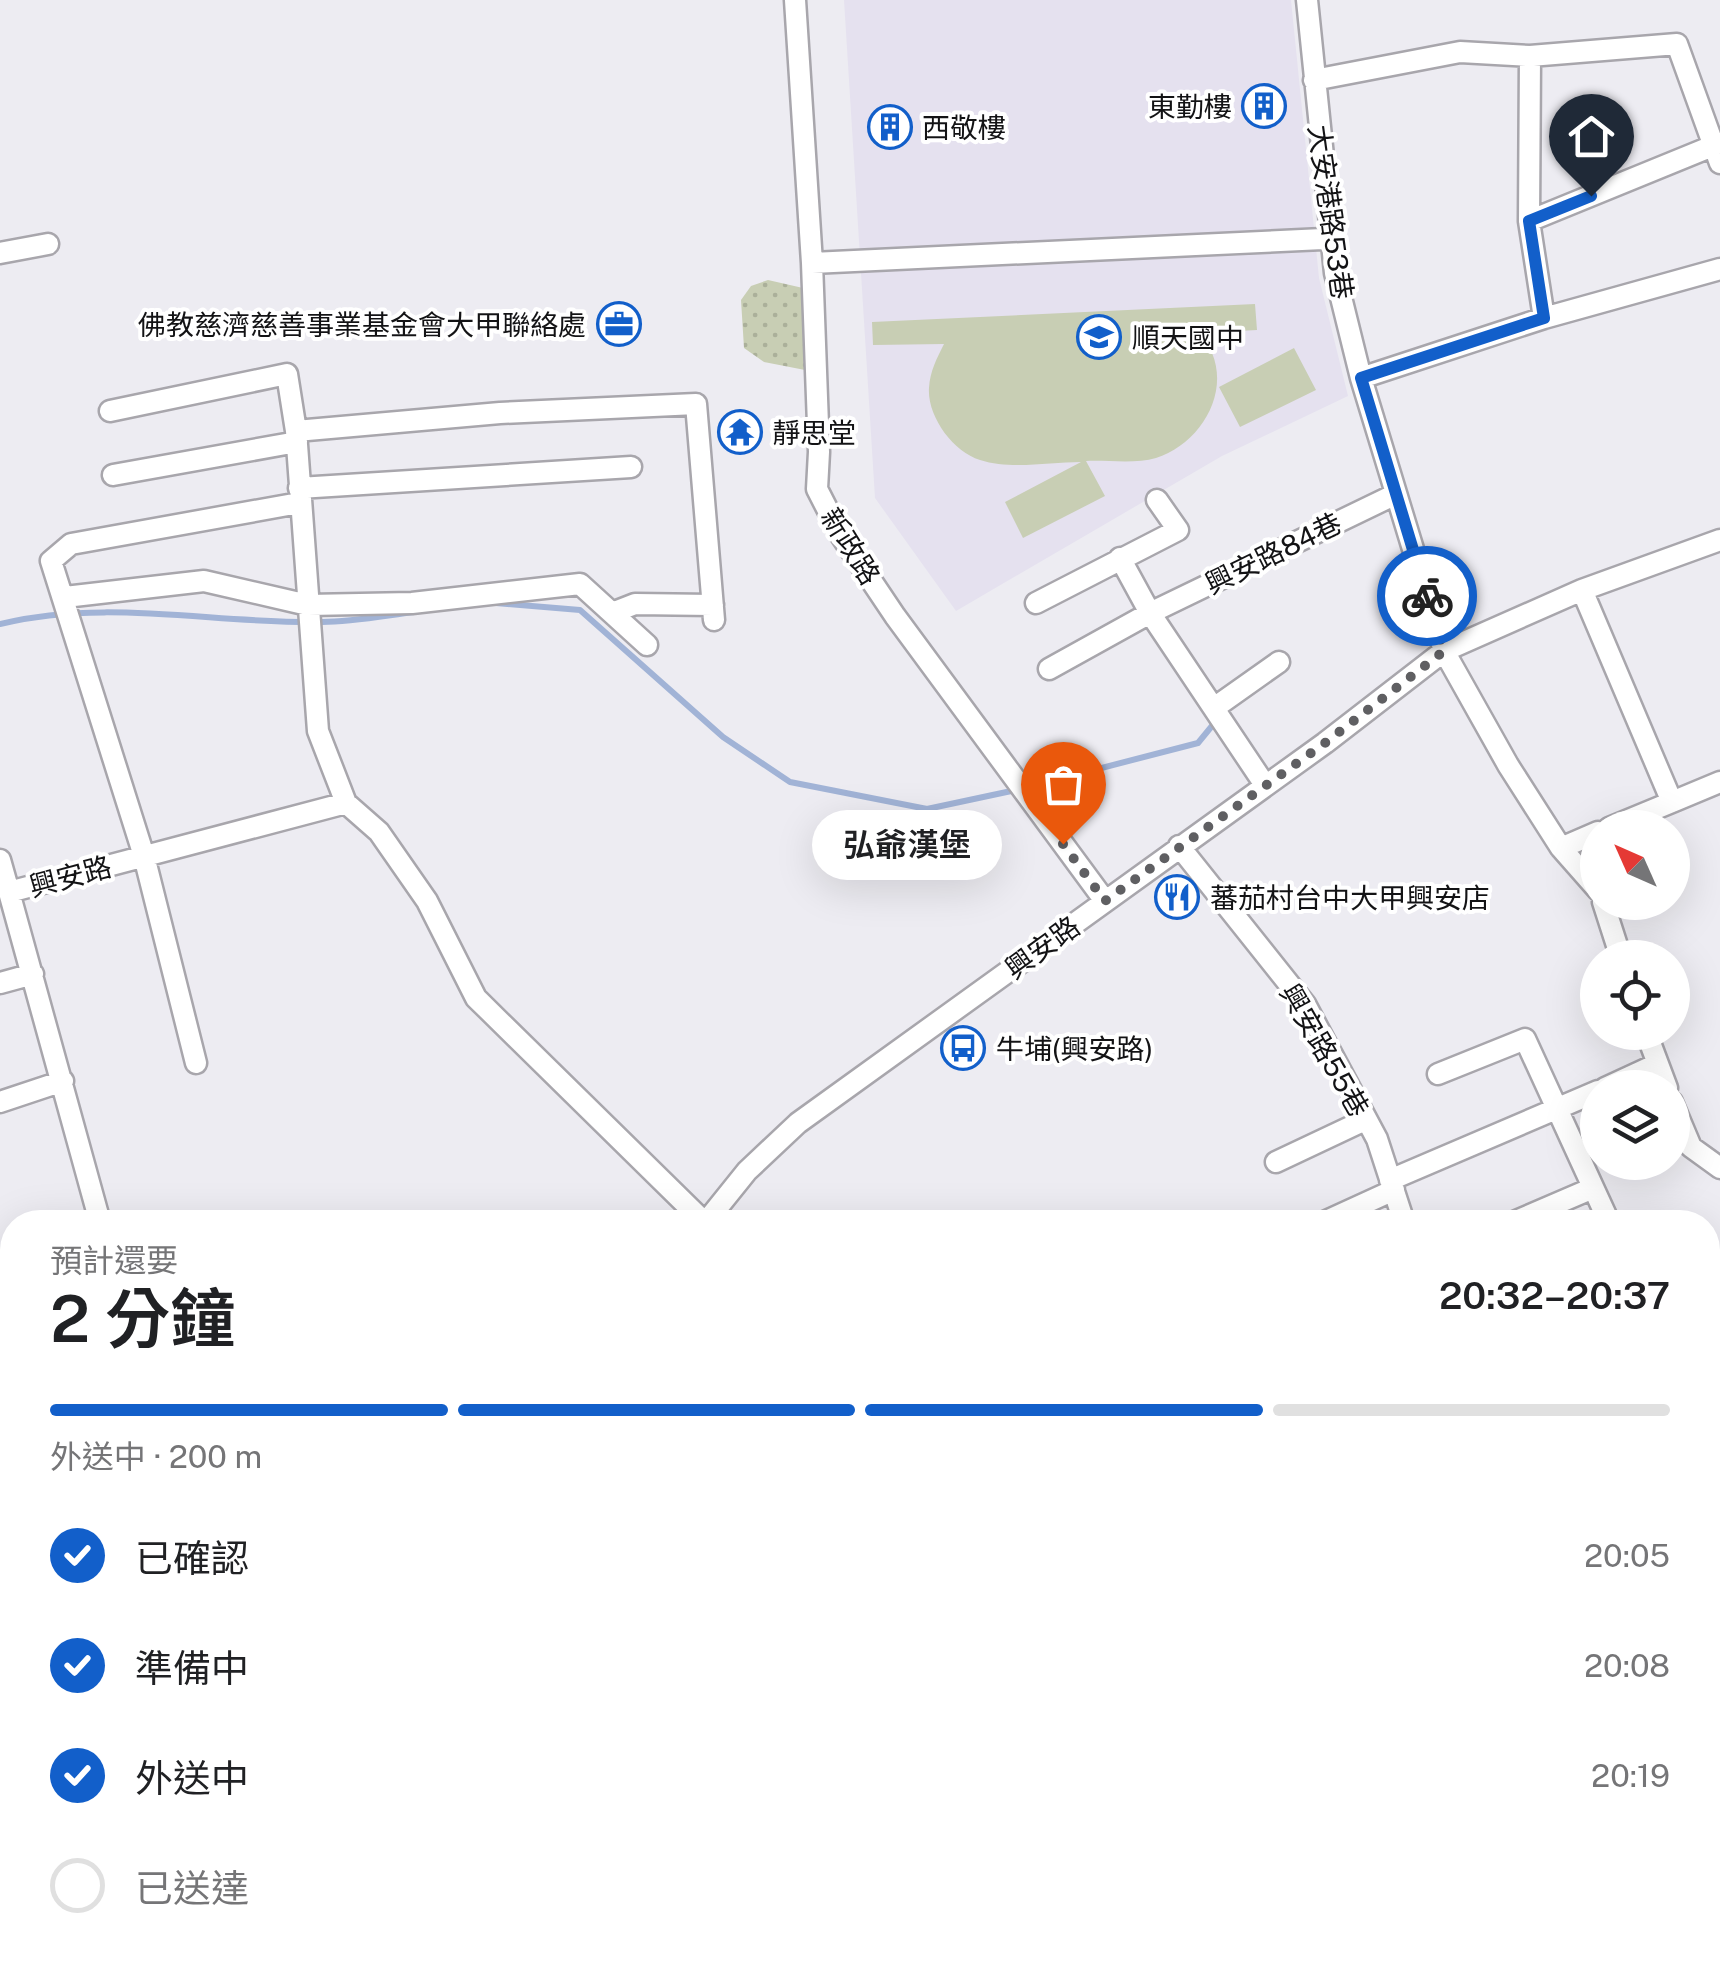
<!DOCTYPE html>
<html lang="zh-TW">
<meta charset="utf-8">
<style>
:root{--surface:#fff;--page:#f6f6f6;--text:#202124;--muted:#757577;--line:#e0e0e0;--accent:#125fca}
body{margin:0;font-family:"Public Sans","Noto Sans TC",sans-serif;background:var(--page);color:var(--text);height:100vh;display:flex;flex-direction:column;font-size:38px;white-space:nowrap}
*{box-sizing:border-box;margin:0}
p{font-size:32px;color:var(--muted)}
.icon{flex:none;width:55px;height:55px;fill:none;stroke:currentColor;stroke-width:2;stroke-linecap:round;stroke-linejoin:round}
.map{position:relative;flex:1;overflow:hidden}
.side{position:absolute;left:0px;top:1210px;width:1720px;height:752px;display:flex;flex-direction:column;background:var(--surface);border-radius:40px 40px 0 0;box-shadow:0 10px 40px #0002}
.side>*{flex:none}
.needle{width:65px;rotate:315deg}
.buttons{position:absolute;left:1580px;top:810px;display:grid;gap:20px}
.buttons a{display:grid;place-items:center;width:110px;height:110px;border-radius:50%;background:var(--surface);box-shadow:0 10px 40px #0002;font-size:50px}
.pin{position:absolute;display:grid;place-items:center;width:85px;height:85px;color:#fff;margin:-102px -42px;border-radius:50% 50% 50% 0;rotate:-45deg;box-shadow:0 0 10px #0007}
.pin .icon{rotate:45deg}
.courier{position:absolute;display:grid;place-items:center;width:100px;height:100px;margin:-50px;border:8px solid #125fca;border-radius:50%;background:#fff;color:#222;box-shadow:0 2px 12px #0007}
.bubble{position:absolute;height:70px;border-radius:35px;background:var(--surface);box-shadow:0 10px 40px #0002;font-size:32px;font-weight:600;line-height:70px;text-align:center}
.head em{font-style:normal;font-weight:600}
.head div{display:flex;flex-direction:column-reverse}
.head{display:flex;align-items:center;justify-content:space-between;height:170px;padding:0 50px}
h1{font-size:65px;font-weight:600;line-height:75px}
.bar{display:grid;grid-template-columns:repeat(4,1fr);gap:15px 10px;align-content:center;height:120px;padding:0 50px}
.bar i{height:12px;border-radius:8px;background:var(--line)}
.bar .current{background:var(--accent)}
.bar p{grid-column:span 4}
ol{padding:0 50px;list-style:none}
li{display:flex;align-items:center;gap:30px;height:110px}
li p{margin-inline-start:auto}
li .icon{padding:10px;border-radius:50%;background:var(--accent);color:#fff;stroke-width:4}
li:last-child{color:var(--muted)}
li i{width:55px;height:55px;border:5px solid var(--line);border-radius:50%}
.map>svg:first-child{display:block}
.built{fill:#e5e1ef}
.green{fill:url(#green-dots)}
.pitch{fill:#c8ceb4}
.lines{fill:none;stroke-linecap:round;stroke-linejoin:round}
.stream{stroke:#a1b3d6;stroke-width:6}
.river{stroke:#a1b3d6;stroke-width:35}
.minor-casing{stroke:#a8a6ac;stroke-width:25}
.minor{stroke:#fff;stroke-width:20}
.done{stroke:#5f5f62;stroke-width:10;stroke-dasharray:0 18}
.route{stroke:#125fca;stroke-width:12}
.labels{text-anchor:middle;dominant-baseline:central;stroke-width:8;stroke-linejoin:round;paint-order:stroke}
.poi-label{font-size:28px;fill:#131315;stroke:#fff;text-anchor:start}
.street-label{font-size:28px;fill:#131315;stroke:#fff}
</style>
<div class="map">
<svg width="1720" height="1962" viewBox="0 0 1720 1962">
<defs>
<pattern id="green-dots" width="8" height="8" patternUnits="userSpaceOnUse" patternTransform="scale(2.5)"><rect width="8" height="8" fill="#c8ceb4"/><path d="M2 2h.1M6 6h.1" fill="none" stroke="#abb09a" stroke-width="1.8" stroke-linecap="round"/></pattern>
</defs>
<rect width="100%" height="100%" fill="#edecf2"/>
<path class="built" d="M844,0H1291L1319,278L1348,396L1222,456L956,611L875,498Z
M321,1950H403L421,1962H313Z"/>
<path class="green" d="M768,280L803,288L805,370L764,362L744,348L741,300L751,286Z"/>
<path class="pitch" d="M1255,304L1257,330L1200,333C1203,339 1210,346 1212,353C1230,396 1198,445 1156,458C1136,464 1108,460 1086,461L1105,496L1023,538L1005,502L1081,462C1049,462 1011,470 980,460C953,452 927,416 929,388C930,371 937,358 944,344L873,345L872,322Z
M1294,348L1316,390L1240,427L1219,387Z"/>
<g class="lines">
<path class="stream" d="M496,603L580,610L723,737L790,782L927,809L1016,790
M0,624C106,598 215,624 322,622C352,622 383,616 414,612
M1028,787L1198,743L1216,721"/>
<path class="river" d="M0,1579L12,1569
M1708,1599L1720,1602"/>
<g class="minor-casing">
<path id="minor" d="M795,0L812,263L819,452L817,489L840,534L895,616L1105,901
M1307,0L1335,273L1361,378L1444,651L1508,765L1561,848L1598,832
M1530,56L1529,221L1544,318
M1314,80L1460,52L1530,56L1677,44L1720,163
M1529,221L1720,143
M0,253L48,244
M812,263L1323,239
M1361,378L1544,318L1720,269
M110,411L287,374L296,431L318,731L346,803L379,832L427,901L476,998L704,1222
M296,431L500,413L696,404L714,620
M113,475L297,442
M299,488L631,467
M1120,558L1150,613L1265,785
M1582,590L1672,802L1609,828
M65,597L204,581L308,605L412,603L580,584L647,645
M1036,603L1178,530L1157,500
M612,613L635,604L713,605
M1049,669L1150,613L1396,494
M1214,708L1279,662
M1672,802L1720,782
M1179,846L1305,1004L1377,1139L1404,1222
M1561,848L1598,890
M0,860L9,892
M1603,902L1621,958
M0,983L33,974
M1646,1032L1667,1088
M196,1063L144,856L51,561L71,544L299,503
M1438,1074L1525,1039L1609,1222
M1605,1088L1657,1064
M0,1102L63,1081
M1672,1102L1691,1147L1720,1168
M1276,1162L1365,1120
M1390,1180L1598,1091
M100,1222L9,892L346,803
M706,1222L747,1171L798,1123L1325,743L1444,651L1582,590L1720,540
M1324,1222L1394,1190
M1514,1222L1593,1188
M0,1543L12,1540
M0,1833L12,1828
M1272,1950L1308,1956L1324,1962
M269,1962L276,1950
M685,1962L690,1950"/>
</g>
<use href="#minor" class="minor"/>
</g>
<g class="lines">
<path class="done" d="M1063,844L1105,901L1325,743L1444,651L1427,596"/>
<path class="route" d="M1427,596L1361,378L1544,318L1529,221L1591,196"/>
</g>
<defs>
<g id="building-ring" transform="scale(2.25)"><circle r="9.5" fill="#fff" stroke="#125fca" stroke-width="1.5"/><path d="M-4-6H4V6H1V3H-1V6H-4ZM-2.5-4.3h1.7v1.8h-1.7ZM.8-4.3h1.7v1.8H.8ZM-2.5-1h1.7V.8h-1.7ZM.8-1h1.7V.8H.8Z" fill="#125fca"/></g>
<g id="office-ring" transform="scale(2.25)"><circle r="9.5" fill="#fff" stroke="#125fca" stroke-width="1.5"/><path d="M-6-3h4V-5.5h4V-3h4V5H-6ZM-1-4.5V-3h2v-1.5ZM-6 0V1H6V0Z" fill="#125fca"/></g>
<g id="school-ring" transform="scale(2.25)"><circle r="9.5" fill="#fff" stroke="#125fca" stroke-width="1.5"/><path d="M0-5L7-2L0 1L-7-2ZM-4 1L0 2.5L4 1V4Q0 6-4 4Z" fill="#125fca"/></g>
<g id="temple-ring" transform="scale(2.25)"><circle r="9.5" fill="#fff" stroke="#125fca" stroke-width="1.5"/><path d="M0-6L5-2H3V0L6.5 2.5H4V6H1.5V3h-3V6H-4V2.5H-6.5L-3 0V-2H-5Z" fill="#125fca"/></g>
<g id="restaurant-ring" transform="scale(2.25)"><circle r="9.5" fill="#fff" stroke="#125fca" stroke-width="1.5"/><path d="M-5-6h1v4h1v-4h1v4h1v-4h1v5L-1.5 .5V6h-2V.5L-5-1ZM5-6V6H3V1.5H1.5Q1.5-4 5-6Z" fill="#125fca"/></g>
<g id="bus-ring" transform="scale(2.25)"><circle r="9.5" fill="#fff" stroke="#125fca" stroke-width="1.5"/><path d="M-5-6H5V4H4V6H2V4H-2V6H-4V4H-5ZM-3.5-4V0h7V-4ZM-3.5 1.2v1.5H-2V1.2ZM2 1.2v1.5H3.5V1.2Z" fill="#125fca"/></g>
</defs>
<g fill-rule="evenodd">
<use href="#building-ring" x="1264" y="106"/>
<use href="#building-ring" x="890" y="127"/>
<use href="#office-ring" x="619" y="324"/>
<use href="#school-ring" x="1099" y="337"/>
<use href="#temple-ring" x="740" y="432"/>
<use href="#restaurant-ring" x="1177" y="897"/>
<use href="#bus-ring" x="963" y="1048"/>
</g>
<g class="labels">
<g class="poi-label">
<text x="1232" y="106" text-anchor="end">東勤樓</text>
<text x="922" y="127">西敬樓</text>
<text x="586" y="324" text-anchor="end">佛教慈濟慈善事業基金會大甲聯絡處</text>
<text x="1132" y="337">順天國中</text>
<text x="772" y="432">靜思堂</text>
<text x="1210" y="897">蕃茄村台中大甲興安店</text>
<text x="996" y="1048">牛埔(興安路)</text>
</g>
<g class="street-label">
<text transform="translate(1331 212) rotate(82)">大安港路53巷</text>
<text transform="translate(851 546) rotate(58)">新政路</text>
<text transform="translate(1273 553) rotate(-26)">興安路84巷</text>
<text transform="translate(70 876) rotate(-15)">興安路</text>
<text transform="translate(1042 947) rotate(-36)">興安路</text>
<text transform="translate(1325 1050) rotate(60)">興安路55巷</text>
</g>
</g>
</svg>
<div class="buttons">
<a><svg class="needle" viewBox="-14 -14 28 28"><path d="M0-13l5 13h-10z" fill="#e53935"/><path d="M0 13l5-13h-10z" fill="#757577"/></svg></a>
<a><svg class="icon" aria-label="locate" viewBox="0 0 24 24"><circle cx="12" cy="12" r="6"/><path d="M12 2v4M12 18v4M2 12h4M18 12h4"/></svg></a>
<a><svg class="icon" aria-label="layers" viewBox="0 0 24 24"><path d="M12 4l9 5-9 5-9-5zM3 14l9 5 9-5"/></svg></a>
</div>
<div class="pin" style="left:1063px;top:844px;background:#ea580c"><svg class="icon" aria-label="bag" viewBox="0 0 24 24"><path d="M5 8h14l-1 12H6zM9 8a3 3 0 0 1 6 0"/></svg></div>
<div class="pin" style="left:1591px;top:196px;background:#1f2937"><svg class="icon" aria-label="home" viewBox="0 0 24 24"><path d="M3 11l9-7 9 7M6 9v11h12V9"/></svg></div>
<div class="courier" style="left:1427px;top:596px"><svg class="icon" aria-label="bike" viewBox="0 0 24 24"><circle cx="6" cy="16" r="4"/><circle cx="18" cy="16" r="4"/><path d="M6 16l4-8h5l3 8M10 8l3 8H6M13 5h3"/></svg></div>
<div class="bubble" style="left:812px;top:810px;width:190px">弘爺漢堡</div>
<section class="side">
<div class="head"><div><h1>2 分鐘</h1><p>預計還要</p></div><em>20:32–20:37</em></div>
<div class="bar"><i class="current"></i><i class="current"></i><i class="current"></i><i></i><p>外送中 · 200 m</p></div>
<ol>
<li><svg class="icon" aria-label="check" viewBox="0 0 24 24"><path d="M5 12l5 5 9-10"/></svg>已確認<p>20:05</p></li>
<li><svg class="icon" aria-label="check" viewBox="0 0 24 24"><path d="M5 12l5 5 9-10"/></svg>準備中<p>20:08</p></li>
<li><svg class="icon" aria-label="check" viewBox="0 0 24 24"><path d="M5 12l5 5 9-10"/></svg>外送中<p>20:19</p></li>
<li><i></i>已送達</li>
</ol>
</section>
</div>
